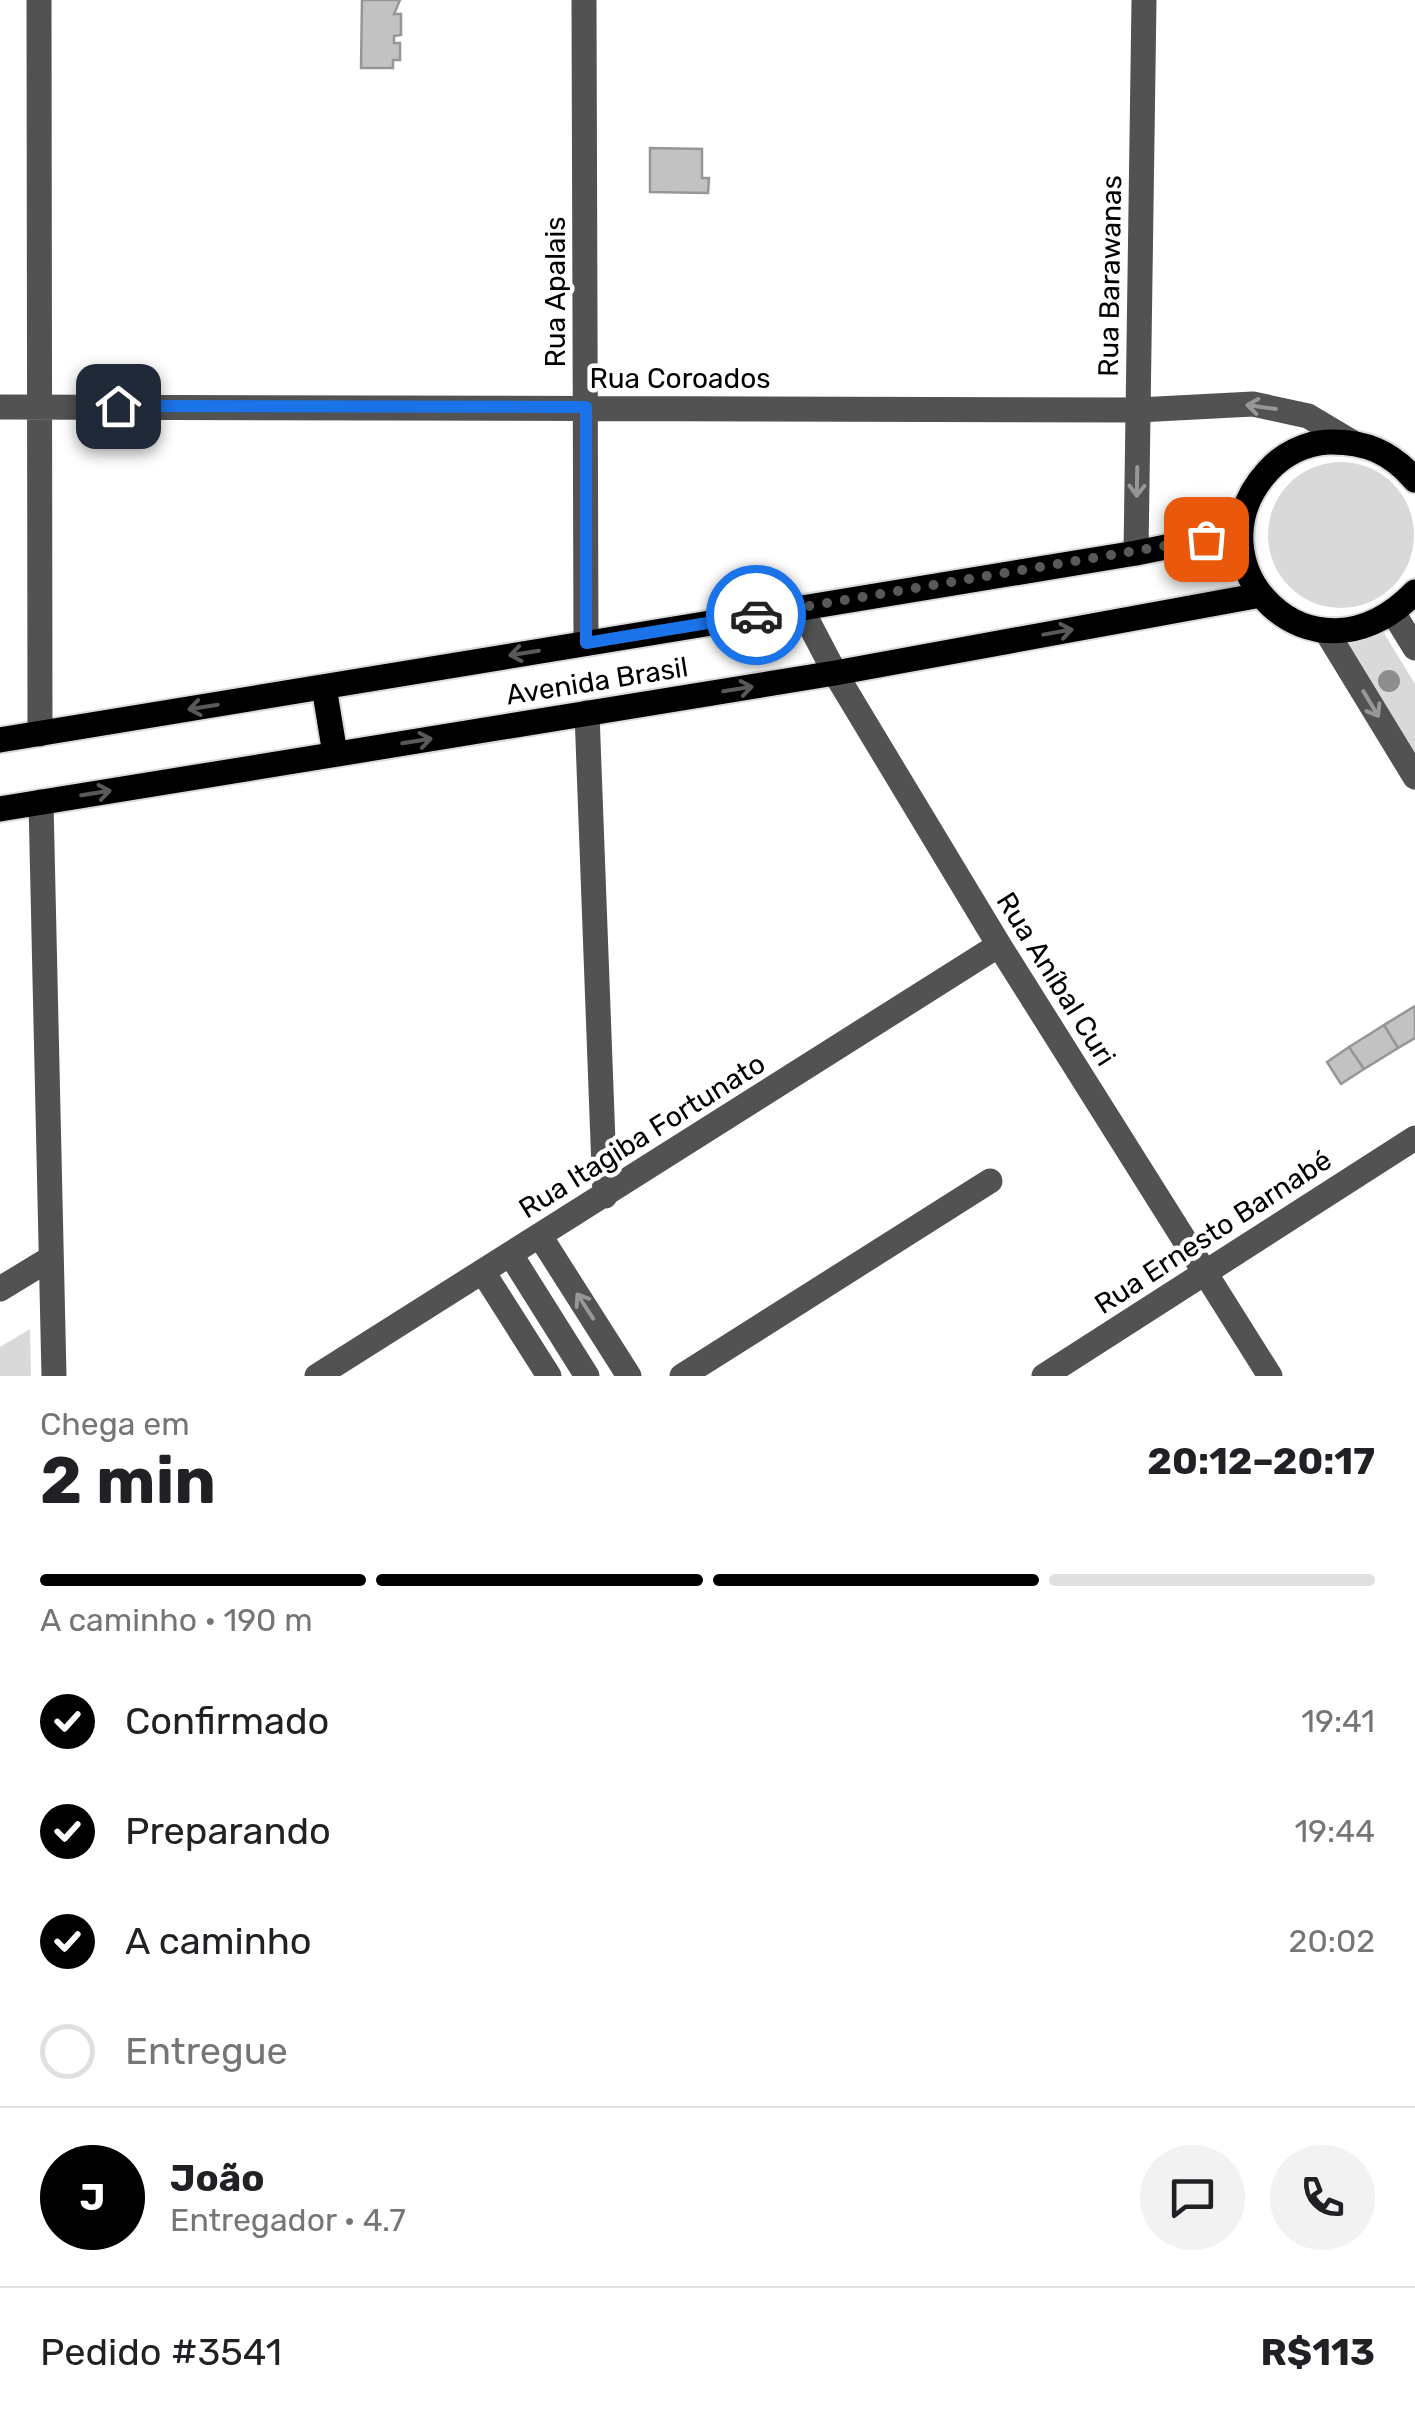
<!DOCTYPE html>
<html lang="pt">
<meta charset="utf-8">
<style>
:root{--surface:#fff;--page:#f2f2f2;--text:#202124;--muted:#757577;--line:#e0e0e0;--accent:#000}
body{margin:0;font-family:Rubik,sans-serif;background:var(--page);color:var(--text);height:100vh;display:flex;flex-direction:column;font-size:38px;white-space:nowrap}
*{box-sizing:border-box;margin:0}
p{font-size:32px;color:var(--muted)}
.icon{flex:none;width:55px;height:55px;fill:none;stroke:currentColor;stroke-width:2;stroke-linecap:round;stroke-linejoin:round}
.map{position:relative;height:1376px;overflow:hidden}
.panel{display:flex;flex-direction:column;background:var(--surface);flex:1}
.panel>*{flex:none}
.pin{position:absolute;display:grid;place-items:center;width:85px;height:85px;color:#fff;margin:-42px;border-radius:20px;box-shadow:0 5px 15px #0006}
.courier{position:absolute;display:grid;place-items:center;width:100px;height:100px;margin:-50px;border:8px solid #1a73e8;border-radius:50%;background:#fff;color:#222;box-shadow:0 2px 12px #0007}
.summary em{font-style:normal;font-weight:700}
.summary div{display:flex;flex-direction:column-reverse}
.summary{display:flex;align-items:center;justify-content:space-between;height:170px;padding:0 40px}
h1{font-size:65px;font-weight:700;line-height:75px}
.bar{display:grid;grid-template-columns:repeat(4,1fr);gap:15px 10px;align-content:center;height:120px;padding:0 40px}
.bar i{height:12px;border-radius:8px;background:var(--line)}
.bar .active{background:var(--accent)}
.bar p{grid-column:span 4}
.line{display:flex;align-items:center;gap:25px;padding:0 40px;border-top:2px solid var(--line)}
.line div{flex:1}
.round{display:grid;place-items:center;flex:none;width:105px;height:105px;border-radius:52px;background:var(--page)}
ol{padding:0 40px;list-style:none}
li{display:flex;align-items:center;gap:30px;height:110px}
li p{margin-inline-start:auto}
li .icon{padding:10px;border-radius:50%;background:var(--accent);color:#fff;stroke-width:4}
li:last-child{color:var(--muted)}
li i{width:55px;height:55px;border:5px solid var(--line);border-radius:50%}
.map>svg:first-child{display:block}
.green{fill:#d9d9d9}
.building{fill:#c2c2c2;stroke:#969696;stroke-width:2.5}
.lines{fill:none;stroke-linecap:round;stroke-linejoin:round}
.major-casing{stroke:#dbdbdb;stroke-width:29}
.minor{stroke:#525252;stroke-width:25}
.major{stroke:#000;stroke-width:25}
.tree{fill:#8d8d8d}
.oneway{stroke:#979797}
.oneway2{stroke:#595959}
.done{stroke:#595959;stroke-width:10;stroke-dasharray:0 18}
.route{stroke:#1a73e8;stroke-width:12}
.labels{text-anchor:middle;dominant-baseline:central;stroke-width:9;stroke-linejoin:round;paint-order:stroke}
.street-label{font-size:28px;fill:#000;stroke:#fff}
</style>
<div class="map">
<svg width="1415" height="1376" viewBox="0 0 1415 1376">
<rect width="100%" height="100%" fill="#fff"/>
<path class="green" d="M1268 535a73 73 0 1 1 146 0a73 73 0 1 1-146 0Z
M1382,630L1415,684V765L1336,639Z
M30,1329L31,1376H0V1347Z"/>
<path class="building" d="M362,0H400L394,14H401V35L394,36V43H400V60H393V68H361Z
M650,148L702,149V178H709L708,193L650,192Z
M1415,1006V1038L1398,1048L1384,1025Z
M1384,1025L1398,1048L1364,1069L1349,1047Z
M1349,1047L1364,1069L1341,1084L1327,1062Z"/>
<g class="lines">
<g class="major-casing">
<path id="major" d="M1415,480C1391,452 1365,441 1328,442C1306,443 1283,454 1268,471C1184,563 1312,698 1415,592
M324,687L335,754
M0,740L1136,553L1241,532
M0,809L835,673L1261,595"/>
</g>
<path class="minor" d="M39,0L40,734
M584,0L586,643
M0,407L1138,410L1253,404L1308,416L1350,441
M1136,553L1144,0
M801,608L835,673L999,945L1270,1376
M1394,614L1415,648
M1326,631L1415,777
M587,713L605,1196
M41,802L54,1376
M540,1236L629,1376
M511,1255L587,1376
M483,1272L549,1376
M0,1289L51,1258
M317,1376L999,945
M682,1376L990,1181
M1044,1376L1415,1138"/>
<use href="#major" class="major"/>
</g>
<circle class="tree" cx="1389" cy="681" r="11"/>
<defs><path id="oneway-shaft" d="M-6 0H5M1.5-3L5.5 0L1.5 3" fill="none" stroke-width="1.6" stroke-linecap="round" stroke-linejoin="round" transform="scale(2.5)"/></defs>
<g class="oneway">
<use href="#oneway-shaft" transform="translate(1261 407) rotate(-172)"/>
<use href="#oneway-shaft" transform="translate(1137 482) rotate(91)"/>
<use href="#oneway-shaft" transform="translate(1371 704) rotate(59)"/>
<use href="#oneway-shaft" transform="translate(585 1306) rotate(-123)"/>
</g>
<g class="oneway2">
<use href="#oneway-shaft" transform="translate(1058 632) rotate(-10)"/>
<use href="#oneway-shaft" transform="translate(524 653) rotate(171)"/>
<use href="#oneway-shaft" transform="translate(738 689) rotate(-9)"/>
<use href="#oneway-shaft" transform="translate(203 707) rotate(171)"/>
<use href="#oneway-shaft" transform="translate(417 741) rotate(-9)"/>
<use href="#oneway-shaft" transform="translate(96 793) rotate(-9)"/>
</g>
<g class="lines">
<path class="done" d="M756,615L1206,539"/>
<path class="route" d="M118,406L586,407V643L756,615"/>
</g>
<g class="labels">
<g class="street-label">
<text transform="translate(1110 276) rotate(-89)">Rua Barawanas</text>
<text transform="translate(555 292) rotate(-90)">Rua Apalais</text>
<text x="680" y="378">Rua Coroados</text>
<text transform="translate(597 681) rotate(-9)">Avenida Brasil</text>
<text transform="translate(1056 979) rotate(58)">Rua Aníbal Curi</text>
<text transform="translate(642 1136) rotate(-32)">Rua Itagiba Fortunato</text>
<text transform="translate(1213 1232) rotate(-33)">Rua Ernesto Barnabé</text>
</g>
</g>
</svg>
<div class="pin" style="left:1206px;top:539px;background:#ea580c"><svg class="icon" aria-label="bag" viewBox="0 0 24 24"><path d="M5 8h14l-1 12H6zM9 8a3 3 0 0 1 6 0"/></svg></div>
<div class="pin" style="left:118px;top:406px;background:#1f2937"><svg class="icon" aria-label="home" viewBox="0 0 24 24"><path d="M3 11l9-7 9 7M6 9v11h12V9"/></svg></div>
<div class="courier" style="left:756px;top:615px"><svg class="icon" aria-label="car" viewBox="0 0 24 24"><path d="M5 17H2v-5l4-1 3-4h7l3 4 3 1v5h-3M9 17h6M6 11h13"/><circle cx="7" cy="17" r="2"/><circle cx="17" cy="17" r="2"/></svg></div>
</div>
<section class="panel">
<div class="summary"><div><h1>2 min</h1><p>Chega em</p></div><em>20:12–20:17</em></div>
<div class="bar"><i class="active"></i><i class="active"></i><i class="active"></i><i></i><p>A caminho · 190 m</p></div>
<ol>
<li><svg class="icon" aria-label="check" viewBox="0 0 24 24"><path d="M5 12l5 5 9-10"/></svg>Confirmado<p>19:41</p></li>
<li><svg class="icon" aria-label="check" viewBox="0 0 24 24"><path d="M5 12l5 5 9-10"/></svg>Preparando<p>19:44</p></li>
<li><svg class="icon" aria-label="check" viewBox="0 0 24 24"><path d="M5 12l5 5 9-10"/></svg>A caminho<p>20:02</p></li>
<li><i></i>Entregue</li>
</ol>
<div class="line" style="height:180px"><b class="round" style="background:var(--accent);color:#fff">J</b><div><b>João</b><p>Entregador · 4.7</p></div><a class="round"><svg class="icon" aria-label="chat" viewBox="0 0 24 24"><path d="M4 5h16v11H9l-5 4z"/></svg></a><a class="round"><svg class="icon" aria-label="phone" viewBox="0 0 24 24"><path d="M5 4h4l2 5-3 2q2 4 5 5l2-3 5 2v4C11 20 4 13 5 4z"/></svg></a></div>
<div class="line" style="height:130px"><div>Pedido #3541</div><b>R$113</b></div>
</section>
